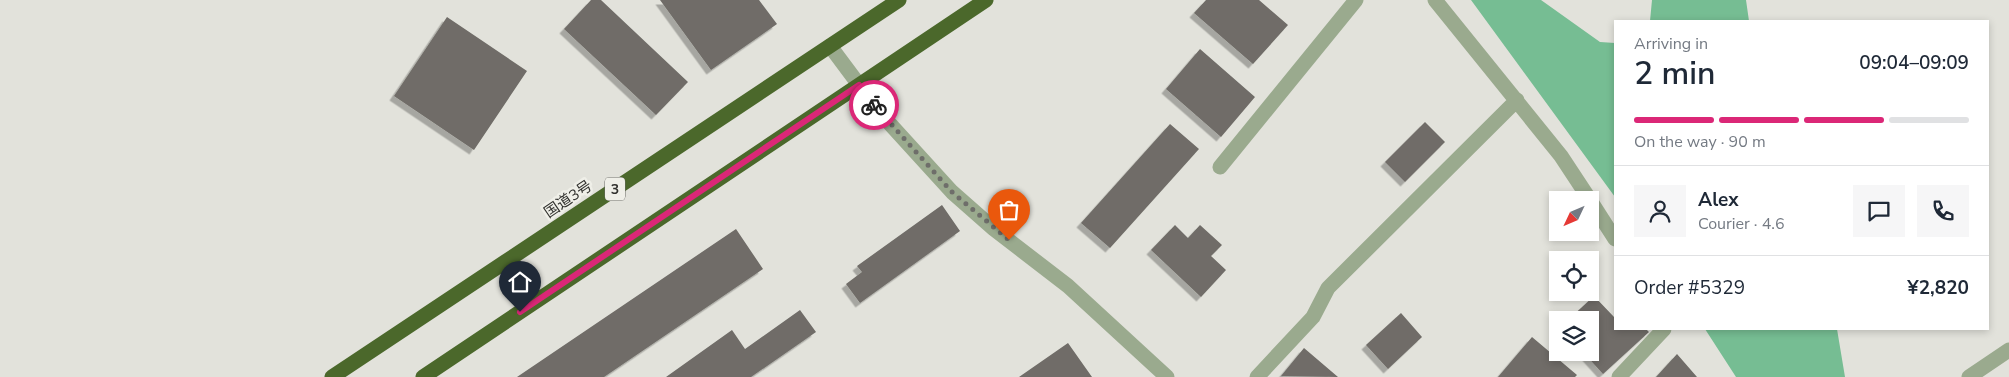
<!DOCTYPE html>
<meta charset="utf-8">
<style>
:root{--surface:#fff;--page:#f6f6f7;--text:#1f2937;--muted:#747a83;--line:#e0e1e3;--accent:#db2777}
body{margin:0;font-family:"Nunito Sans","Noto Sans JP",sans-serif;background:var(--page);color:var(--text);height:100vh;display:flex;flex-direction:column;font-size:19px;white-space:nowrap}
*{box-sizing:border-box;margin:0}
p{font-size:16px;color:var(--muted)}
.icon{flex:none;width:28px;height:28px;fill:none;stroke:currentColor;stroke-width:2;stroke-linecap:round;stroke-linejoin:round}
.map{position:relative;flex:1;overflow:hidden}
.side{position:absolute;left:1614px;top:20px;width:375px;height:310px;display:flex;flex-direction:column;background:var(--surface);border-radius:0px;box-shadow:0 2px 8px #0003}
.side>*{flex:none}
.needle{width:32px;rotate:226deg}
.buttons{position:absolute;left:1549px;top:191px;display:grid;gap:10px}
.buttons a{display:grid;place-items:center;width:50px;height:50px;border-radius:0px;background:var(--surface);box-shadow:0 2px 8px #0003;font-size:25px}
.pin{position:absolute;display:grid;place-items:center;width:42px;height:42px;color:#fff;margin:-51px -21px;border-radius:50% 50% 50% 0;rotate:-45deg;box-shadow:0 0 5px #0007}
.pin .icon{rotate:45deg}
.courier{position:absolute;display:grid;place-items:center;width:50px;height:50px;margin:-25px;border:4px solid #db2777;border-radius:50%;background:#fff;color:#222;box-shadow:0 1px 6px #0007}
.head em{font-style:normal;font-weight:600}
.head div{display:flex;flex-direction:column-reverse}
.head{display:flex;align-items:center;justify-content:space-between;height:85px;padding:0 20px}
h1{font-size:32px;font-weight:600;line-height:38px}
.bar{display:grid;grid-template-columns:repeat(4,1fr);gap:8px 5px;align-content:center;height:60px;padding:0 20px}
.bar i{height:6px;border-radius:4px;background:var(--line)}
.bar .selected{background:var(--accent)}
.bar p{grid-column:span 4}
.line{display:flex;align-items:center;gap:12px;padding:0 20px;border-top:1px solid var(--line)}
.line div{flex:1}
.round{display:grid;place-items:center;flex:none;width:52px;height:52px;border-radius:0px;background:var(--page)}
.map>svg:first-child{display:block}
.water{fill:#76bd93}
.building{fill:#6f6c67;filter:url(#shadow)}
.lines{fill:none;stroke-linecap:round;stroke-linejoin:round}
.street{stroke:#9aaa8e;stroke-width:15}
.highway{stroke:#4b682b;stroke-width:15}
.done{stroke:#6e6e6a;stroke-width:5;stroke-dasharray:0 9}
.route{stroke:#db2777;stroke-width:6}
.labels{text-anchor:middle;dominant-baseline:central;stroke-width:5;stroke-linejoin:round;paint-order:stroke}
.shield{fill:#efefe8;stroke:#696965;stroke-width:1}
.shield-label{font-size:14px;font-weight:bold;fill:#30302d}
.street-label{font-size:15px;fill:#30302d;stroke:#efefe8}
</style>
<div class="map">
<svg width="2009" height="377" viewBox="0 0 2009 377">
<defs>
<filter id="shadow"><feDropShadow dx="-4.5" dy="4.5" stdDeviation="0" flood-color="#0004"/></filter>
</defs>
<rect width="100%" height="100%" fill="#e2e2db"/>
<path class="water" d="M1471,0H1541L1600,42L1615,43V197Z
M1652,0H1746L1749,21H1650Z
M1705,329H1837L1845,377H1736Z"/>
<path class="building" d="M591,0H601L688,82L656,115L564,29Z
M660,0H759L777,24L711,70Z
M1206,0H1259L1288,25L1253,64L1194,13Z
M447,17L527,71L474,150L394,96Z
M1200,49L1255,97L1221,137L1166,89Z
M1425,122L1445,142L1405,182L1385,162Z
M1170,124L1199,149L1110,248L1081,223Z
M942,205L960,231L860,303L846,284L862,272L857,266Z
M1175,225L1188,238L1200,225L1222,245L1211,256L1226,270L1201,297L1151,250Z
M736,229L763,269L604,377H517Z
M1594,296L1614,317L1615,316V329H1646L1649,332L1603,374L1583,352H1590V320H1568Z
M800,310L816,332L751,377H666L732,330L745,349Z
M1401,313L1422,337L1388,369L1366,345Z
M1532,337L1577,375L1575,377H1498Z
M1068,343L1092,377H1019Z
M1304,348L1338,377L1281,376Z
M1677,354L1697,377H1656Z"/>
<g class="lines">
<path class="street" d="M1435,0L1561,156L1590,200
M830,46L880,113L952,192L994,229L1068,286L1167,377
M1220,167L1356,0
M1590,200L1615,239
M1257,377L1313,317L1328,288L1517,100
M1619,377L1664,329
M1969,377L2009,350"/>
<path class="highway" d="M332,377L899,0
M423,377L986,0"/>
</g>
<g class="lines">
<path class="done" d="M874,105L952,192L1009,240"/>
<path class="route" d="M520,312L859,85L874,105"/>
</g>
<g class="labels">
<rect class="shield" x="605" y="177.5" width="20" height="23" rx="4"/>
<g class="shield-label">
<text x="615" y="189">3</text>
</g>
<g class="street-label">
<text transform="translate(568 199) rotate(-34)">国道3号</text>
</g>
</g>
</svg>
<div class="buttons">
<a><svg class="needle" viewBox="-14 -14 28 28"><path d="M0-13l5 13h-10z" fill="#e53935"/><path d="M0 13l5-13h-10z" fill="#747a83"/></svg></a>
<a><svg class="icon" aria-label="locate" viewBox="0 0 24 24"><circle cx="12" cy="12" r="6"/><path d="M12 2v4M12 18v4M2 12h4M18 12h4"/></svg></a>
<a><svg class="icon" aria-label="layers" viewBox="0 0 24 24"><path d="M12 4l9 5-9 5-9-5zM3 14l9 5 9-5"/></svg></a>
</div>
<div class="pin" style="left:1009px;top:240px;background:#ea580c"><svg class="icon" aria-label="bag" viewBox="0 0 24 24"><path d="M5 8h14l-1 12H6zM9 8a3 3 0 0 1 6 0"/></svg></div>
<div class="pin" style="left:520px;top:312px;background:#1f2937"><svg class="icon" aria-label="home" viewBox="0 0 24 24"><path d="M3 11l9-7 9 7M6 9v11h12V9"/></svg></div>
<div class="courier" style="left:874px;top:105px"><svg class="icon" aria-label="bike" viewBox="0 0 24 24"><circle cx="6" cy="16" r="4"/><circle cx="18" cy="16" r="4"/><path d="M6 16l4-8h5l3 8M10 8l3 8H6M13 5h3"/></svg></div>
<section class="side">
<div class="head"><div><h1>2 min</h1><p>Arriving in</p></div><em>09:04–09:09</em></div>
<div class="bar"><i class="selected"></i><i class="selected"></i><i class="selected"></i><i></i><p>On the way · 90 m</p></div>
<div class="line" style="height:90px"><a class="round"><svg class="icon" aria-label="person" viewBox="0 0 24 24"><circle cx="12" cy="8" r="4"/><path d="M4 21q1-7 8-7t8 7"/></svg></a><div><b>Alex</b><p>Courier · 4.6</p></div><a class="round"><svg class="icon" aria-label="chat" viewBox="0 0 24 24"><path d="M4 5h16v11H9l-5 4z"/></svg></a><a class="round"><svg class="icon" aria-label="phone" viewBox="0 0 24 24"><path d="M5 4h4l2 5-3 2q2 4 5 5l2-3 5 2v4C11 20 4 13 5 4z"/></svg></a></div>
<div class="line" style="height:65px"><div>Order #5329</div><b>¥2,820</b></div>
</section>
</div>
